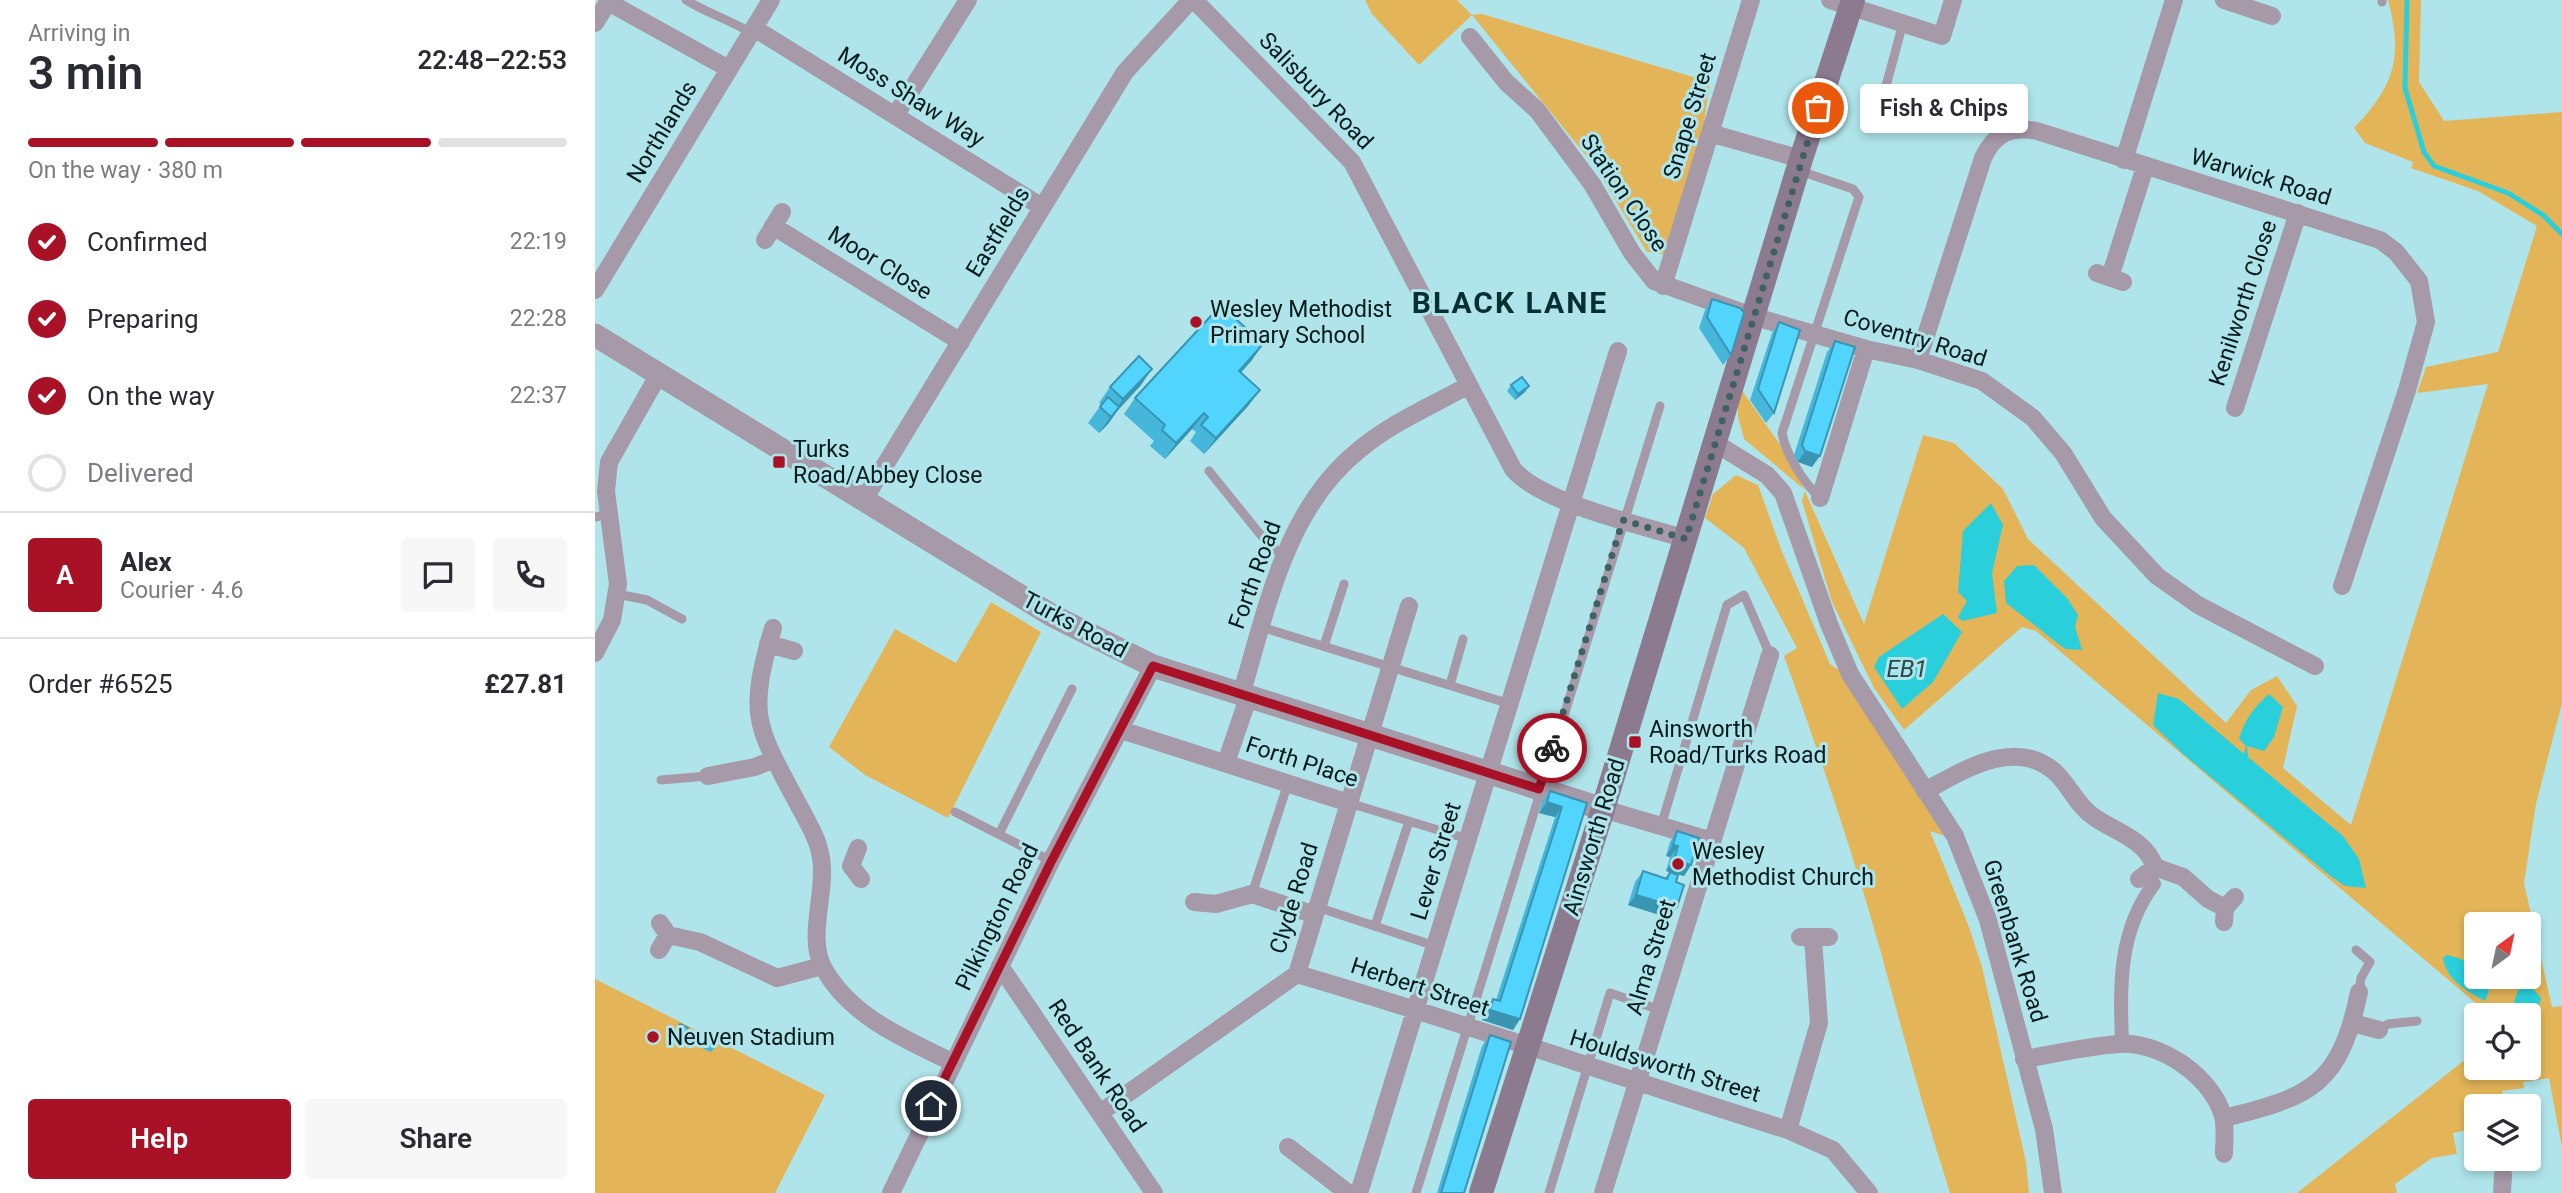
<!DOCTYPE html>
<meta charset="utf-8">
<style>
:root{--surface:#fff;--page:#f7f7f7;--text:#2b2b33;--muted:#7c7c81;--line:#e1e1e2;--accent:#a81126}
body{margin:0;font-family:Roboto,sans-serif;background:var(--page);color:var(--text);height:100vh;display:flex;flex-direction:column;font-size:26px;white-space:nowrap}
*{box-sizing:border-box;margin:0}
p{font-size:23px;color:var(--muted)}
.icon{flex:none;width:38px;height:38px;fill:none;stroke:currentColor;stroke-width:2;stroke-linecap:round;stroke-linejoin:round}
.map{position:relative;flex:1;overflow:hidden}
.side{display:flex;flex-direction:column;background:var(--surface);width:595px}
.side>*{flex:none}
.needle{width:46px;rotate:33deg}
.controls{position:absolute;left:1869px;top:912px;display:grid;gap:14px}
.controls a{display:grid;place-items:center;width:77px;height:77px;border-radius:7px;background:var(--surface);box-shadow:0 4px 10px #0003;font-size:35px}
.pin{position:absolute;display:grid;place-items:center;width:60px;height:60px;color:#fff;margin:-30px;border:4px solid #fff;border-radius:50%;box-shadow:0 2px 7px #0007}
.courier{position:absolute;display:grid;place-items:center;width:70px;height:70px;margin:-35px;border:5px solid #a81126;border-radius:50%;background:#fff;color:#222;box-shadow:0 2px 9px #0007}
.bubble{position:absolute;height:49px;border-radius:7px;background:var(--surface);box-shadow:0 4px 10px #0003;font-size:23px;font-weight:600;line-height:49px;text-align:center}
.overview em{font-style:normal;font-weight:600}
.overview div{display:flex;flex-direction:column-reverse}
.overview{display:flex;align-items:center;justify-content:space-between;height:119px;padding:0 28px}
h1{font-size:46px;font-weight:600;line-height:52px}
.bar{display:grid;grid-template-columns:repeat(4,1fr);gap:10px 7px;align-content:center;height:84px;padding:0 28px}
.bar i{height:9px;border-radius:5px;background:var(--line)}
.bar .current{background:var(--accent)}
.bar p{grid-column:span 4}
.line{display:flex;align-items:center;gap:18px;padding:0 28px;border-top:2px solid var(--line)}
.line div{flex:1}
.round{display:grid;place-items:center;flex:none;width:74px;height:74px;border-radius:7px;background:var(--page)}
ol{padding:0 28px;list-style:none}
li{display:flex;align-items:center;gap:21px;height:77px}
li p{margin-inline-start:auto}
li .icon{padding:7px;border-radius:50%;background:var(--accent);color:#fff;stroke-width:4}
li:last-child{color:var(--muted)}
li i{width:38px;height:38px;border:4px solid var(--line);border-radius:50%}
.cta{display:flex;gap:14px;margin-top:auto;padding:14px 28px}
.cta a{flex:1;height:80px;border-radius:7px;background:var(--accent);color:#fff;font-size:28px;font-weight:600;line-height:80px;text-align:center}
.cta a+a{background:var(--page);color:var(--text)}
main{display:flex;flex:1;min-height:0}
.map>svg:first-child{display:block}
.green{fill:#e4b558;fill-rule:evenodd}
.water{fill:#29cfdb}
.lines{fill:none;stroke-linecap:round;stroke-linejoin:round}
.stream{stroke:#29cfdb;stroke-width:5}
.service{stroke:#a699a8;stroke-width:9}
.pedestrian{stroke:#a699a8;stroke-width:14}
.minor{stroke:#a699a8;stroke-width:18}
.tertiary{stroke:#a699a8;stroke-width:23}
.secondary{stroke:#8c7a8f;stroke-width:24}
.wall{fill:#46b7da}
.shaded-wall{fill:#3995b2}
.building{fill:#51d5fe;stroke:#3995b2;stroke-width:2}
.done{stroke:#406164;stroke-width:7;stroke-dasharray:0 12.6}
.route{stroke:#a81126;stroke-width:9}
.poi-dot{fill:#a81126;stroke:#afe5ea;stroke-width:2.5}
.labels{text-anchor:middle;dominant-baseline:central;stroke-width:6;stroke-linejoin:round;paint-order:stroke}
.street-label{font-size:23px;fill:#051a1c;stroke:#afe5ea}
.poi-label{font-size:23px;fill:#051a1c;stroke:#afe5ea;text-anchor:start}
.water-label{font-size:24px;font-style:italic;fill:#274749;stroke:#afe5ea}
.district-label{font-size:30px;font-weight:bold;letter-spacing:2px;fill:#052f32;stroke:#afe5ea}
</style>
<main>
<section class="side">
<div class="overview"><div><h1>3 min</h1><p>Arriving in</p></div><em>22:48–22:53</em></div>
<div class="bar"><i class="current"></i><i class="current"></i><i class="current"></i><i></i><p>On the way · 380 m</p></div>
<ol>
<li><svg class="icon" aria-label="check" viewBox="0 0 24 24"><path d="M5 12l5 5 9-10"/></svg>Confirmed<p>22:19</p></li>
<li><svg class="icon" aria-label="check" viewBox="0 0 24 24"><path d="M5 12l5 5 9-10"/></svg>Preparing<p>22:28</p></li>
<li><svg class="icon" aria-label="check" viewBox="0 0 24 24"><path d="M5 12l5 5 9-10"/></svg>On the way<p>22:37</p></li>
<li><i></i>Delivered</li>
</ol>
<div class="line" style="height:126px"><b class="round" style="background:var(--accent);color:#fff">A</b><div><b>Alex</b><p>Courier · 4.6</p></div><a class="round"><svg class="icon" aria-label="chat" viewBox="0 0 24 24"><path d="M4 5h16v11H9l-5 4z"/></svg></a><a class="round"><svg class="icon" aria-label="phone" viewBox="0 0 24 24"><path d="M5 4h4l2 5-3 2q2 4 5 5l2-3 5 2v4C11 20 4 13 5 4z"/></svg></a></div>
<div class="line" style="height:91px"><div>Order #6525</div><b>£27.81</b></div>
<div class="cta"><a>Help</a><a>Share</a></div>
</section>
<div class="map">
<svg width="1967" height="1193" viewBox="0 0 1967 1193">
<rect width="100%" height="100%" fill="#afe5ea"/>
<path class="green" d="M770,0H862L877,15L887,14L1115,82L1108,129L1072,255L1052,252L1001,168L877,15L824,65L777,14Z
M1793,0H1826L1824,82L1849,121L1967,112V703L1941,804L1929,883L1957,1007L1967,1006V1148L1954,1078L1928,1082L1929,1088L1907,1091L1908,1101L1881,1106V1128L1858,1133L1862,1154L1837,1158L1800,1184L1802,1193H1702L1881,1051V1068H1934V1015H1889V1010L1441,631L1427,627L1309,730L1279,688L1237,602L1207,501L1210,490L1149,439L1143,417V385L1196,460L1269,624L1328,435L1359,443L1408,489L1433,539L1631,723L1656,690L1682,676L1702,706L1688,768L1756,825L1893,384L1822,393L1831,367L1903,352L1942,226L1883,191L1816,168L1818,162L1770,143L1759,128C1800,85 1808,57 1793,0ZM1881,924H1934V976H1881Z
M1141,475L1163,485L1186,549L1235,664L1247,672L1349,836L1335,831L1374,927L1387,967L1431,1162L1434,1193H1355C1329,1112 1307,1031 1285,949C1257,850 1224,753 1189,656L1202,648L1149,548L1110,518L1118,494Z
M396,602L446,632L353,818L270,775L234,747L300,629L361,663Z
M0,979L230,1095L180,1193H0Z"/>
<path class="water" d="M1396,503L1408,525L1397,573L1402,613L1367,621L1363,617L1372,601L1363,592L1368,531Z
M1439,565L1472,598L1483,615L1480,627L1487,650L1470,649L1411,603L1409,581L1422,566Z
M1348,614L1367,632L1338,682L1307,709L1279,667L1284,657Z
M1563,693L1584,699L1649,754L1651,746L1644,739C1650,719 1659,707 1674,694L1688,707L1679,737L1669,751L1652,746L1653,757L1748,836L1764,859L1771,888L1750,886L1734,875L1588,754L1558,725Z
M1852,955L1866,959L1881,970V976L1886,977L1894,991L1890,1001C1872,991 1851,980 1848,958Z
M1925,985L1938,989L1946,998L1943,1009L1927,1015L1919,1002Z"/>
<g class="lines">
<path class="stream" d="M1812,0L1810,88L1829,152L1839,166L1913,193L1948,215L1967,234"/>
<path class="service" d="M91,0C113,14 134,19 156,33
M1787,0V2
M1291,86L1308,23
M1205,171L1258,189L1264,197L1187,433C1191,455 1209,483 1225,498
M614,471L673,544L689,556
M0,517L14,514
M22,594L52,600L87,619
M666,627L915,704
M729,646L749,584
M855,685L868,639
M66,780L113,776
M754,803L873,839
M360,812L456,861
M1066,826L1132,605L1149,595L1175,655
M404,834L477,689
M657,894L693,783
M722,907L840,946
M780,926L814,821
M1761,950L1775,962L1766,978L1764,992
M1784,1030L1793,1024L1822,1021
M821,1193L1065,406
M954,1193L1015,993L1065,1010"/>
<path class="pedestrian" d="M1527,1043C1525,986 1523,931 1559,884L1552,874"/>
<path class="minor" d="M599,0L757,162L918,469C946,503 1046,525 1091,539
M1235,0L1347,36L1358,0
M1629,0L1677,16
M13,2L134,69
M0,23L14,0
M159,28L447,207
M875,37L911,82L942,110L997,184L1037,253L1059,281L1157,316L1271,349L1323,360L1387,381L1438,418L1468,453L1508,518L1562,576L1603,605L1720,666
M300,116L373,0
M1115,133L1206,159
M1529,160L1579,0
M178,226L366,342
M170,240L187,212
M1502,273L1528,282
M1515,277L1550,167
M1068,286L1156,0
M0,290L176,0
M1323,360L1388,158C1400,133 1415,126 1442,131L1785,240L1801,252L1824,281L1831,322L1812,390L1747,586
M1640,408L1703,213
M1120,443L1172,475L1188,493L1234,624L1255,674L1360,836L1393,920L1449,1129L1458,1193
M1225,498L1271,349
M268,501L530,72L596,0
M178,628C152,717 161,725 203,804C212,821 223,838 226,858C232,892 211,938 229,969C256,1017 310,1039 357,1062
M173,644L199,651
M0,653L17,620L23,584L11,491L14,462L64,374
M646,695C672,609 690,509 764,450C796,423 838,405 874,385
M526,730L754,803
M631,763L653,698
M113,776L160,767L179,759
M1330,791C1369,770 1420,737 1460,772C1475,786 1482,806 1499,817C1522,833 1550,839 1560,867L1588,877L1613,899L1630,908
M1008,809L1117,841
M263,848L256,866L266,879
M1544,879L1560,867
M599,902L621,904L657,894L720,915
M1629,922L1630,908L1640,897
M73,935L105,942L182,978L227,966
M1205,937H1234
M1218,938L1224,1023L1193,1130L1238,1150L1274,1193
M64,950L73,935L65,923
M405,966L559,1193
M702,974C867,1022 1029,1079 1193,1130
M1758,1023L1784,1030
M1429,1059C1460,1054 1493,1046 1524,1044C1566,1041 1617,1077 1628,1116C1631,1127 1629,1142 1629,1154
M505,1113L702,974L814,606
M1629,1118C1716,1097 1745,1085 1764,992
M693,1147L753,1193
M296,1193L456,861L558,666
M764,1193L1023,351
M1008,1193L1175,655
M1907,1193L1908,1175"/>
<path class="tertiary" d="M0,335L458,616L558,666L1008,809"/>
<path class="secondary" d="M886,1193L1008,809L1206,159L1258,0"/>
</g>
<path class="wall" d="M1117,299L1136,355L1128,365L1104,328L1110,310Z
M1184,322L1179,413L1171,423L1155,400L1177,333Z
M1240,341L1217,467L1203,462L1199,455L1232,352Z
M657,360L646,373L665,390L653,406L609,454L595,441L601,432L597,429L570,459L555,446L559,441L529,414L540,398Z
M546,385L523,410L513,424L504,433L493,423L506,405L504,403L515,387Z
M916,385L934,386L930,392L920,400L912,391Z
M955,791L992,803L925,1019L918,1030L887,1020L891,1010L898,999L901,1000L960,817L944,813L947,802Z
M1082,831L1096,865L1089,876L1071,871L1075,857L1071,856L1075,842Z
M1048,871L1070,878L1075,872L1081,882L1082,907L1074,918L1033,905L1040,882Z
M85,1024L93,1028L87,1038L79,1033Z
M895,1035L869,1193H842L887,1046Z
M113,1038L120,1047L116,1052L107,1048Z"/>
<path class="shaded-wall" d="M668,344L657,360L632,387L644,371Z
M557,369L546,385L523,410L513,424L504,433L528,399Z
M934,386L930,392L920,400L923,394Z
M665,390L653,406L609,454L621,438Z
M609,413L597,429L570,459L581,443Z
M1210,451L1225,456L1217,467L1203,462Z
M952,802L967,807L960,817L944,813Z
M1078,845L1083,846L1075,857L1071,856Z
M1079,860L1096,865L1089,876L1071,871Z
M1041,895L1082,907L1074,918L1033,905Z
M895,1010L925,1019L918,1030L887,1020Z"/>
<path class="building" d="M1117,299L1145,308L1149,313L1136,355L1112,317Z
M626,305L668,344L644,371L665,390L621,438L606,425L613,417L609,413L581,443L567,430L570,425L540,398Z
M1184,322L1205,330L1179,413L1163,389Z
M1240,341L1260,347L1225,456L1210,451L1207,445Z
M544,356L557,369L528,399L515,387Z
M927,377L934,386L923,394L916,385Z
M513,397L524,407L516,417L505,407Z
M955,791L992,803L925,1019L895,1010L898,999L905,1001L967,807L952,802Z
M1082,831L1104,838L1096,865L1079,860L1083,846L1078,845Z
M1048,871L1072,879L1075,872L1083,875L1081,882L1089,885L1082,907L1041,895Z
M85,1024L93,1028L91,1032L83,1028Z
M895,1035L916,1042L869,1193H846Z
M113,1038L122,1043L120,1047L111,1042Z"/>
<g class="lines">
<path class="done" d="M957,748L1028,520L1091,539L1223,108"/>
<path class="route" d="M336,1106L456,862L558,666L944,789L957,748"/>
</g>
<g class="poi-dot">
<circle cx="601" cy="322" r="7"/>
<rect x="177" y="455" width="14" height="14" rx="3.5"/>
<rect x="1033" y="735" width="14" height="14" rx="3.5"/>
<circle cx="1083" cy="864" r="7"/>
<circle cx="58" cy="1037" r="7"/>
</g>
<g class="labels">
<g class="street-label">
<text transform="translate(721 91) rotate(46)">Salisbury Road</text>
<text transform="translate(316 97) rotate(32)">Moss Shaw Way</text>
<text transform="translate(1095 116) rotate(-73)">Snape Street</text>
<text transform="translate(67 132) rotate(-59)">Northlands</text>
<text transform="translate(1666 177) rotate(17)">Warwick Road</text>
<text transform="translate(1029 193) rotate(56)">Station Close</text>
<text transform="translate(403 232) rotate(-59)">Eastfields</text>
<text transform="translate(285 263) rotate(32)">Moor Close</text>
<text transform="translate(1648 303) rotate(-72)">Kenilworth Close</text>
<text transform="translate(1320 338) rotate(17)">Coventry Road</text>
<text transform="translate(660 575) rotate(-70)">Forth Road</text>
<text transform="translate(480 625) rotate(28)">Turks Road</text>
<text transform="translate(707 762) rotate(18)">Forth Place</text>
<text transform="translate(999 837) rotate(-73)">Ainsworth Road</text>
<text transform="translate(841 861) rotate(-73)">Lever Street</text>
<text transform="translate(699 898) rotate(-73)">Clyde Road</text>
<text transform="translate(402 917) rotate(-64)">Pilkington Road</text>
<text transform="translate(1420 941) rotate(73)">Greenbank Road</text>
<text transform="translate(1056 957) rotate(-73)">Alma Street</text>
<text transform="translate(825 987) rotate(18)">Herbert Street</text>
<text transform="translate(502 1066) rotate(56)">Red Bank Road</text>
<text transform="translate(1070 1066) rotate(17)">Houldsworth Street</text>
</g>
<g class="poi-label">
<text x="615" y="309">Wesley Methodist<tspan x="615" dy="26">Primary School</tspan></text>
<text x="198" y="449">Turks<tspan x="198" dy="26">Road/Abbey Close</tspan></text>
<text x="1054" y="729">Ainsworth<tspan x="1054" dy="26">Road/Turks Road</tspan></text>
<text x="1097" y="851">Wesley<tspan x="1097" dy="26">Methodist Church</tspan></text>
<text x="72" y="1037">Neuven Stadium</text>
</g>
<g class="water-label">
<text x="1312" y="669">EB1</text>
</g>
<g class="district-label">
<text x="915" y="302">BLACK LANE</text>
</g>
</g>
</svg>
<div class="controls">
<a><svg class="needle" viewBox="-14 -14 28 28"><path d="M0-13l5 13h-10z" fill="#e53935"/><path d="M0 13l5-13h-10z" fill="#7c7c81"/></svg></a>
<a><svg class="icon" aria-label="locate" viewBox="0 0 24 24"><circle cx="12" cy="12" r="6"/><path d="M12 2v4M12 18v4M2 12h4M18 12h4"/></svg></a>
<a><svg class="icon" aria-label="layers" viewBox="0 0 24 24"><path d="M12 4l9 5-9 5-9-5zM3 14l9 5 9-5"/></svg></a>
</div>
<div class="pin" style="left:1223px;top:108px;background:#ea580c"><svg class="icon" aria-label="bag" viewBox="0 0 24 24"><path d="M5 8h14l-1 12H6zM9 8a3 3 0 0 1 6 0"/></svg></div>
<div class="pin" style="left:336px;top:1106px;background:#1f2937"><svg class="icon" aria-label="home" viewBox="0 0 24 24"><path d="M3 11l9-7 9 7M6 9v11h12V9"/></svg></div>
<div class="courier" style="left:957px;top:748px"><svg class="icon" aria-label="bike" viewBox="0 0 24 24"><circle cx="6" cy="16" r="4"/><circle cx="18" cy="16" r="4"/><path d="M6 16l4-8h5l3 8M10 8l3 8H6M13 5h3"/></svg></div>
<div class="bubble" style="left:1265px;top:84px;width:168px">Fish &amp; Chips</div>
</div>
</main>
